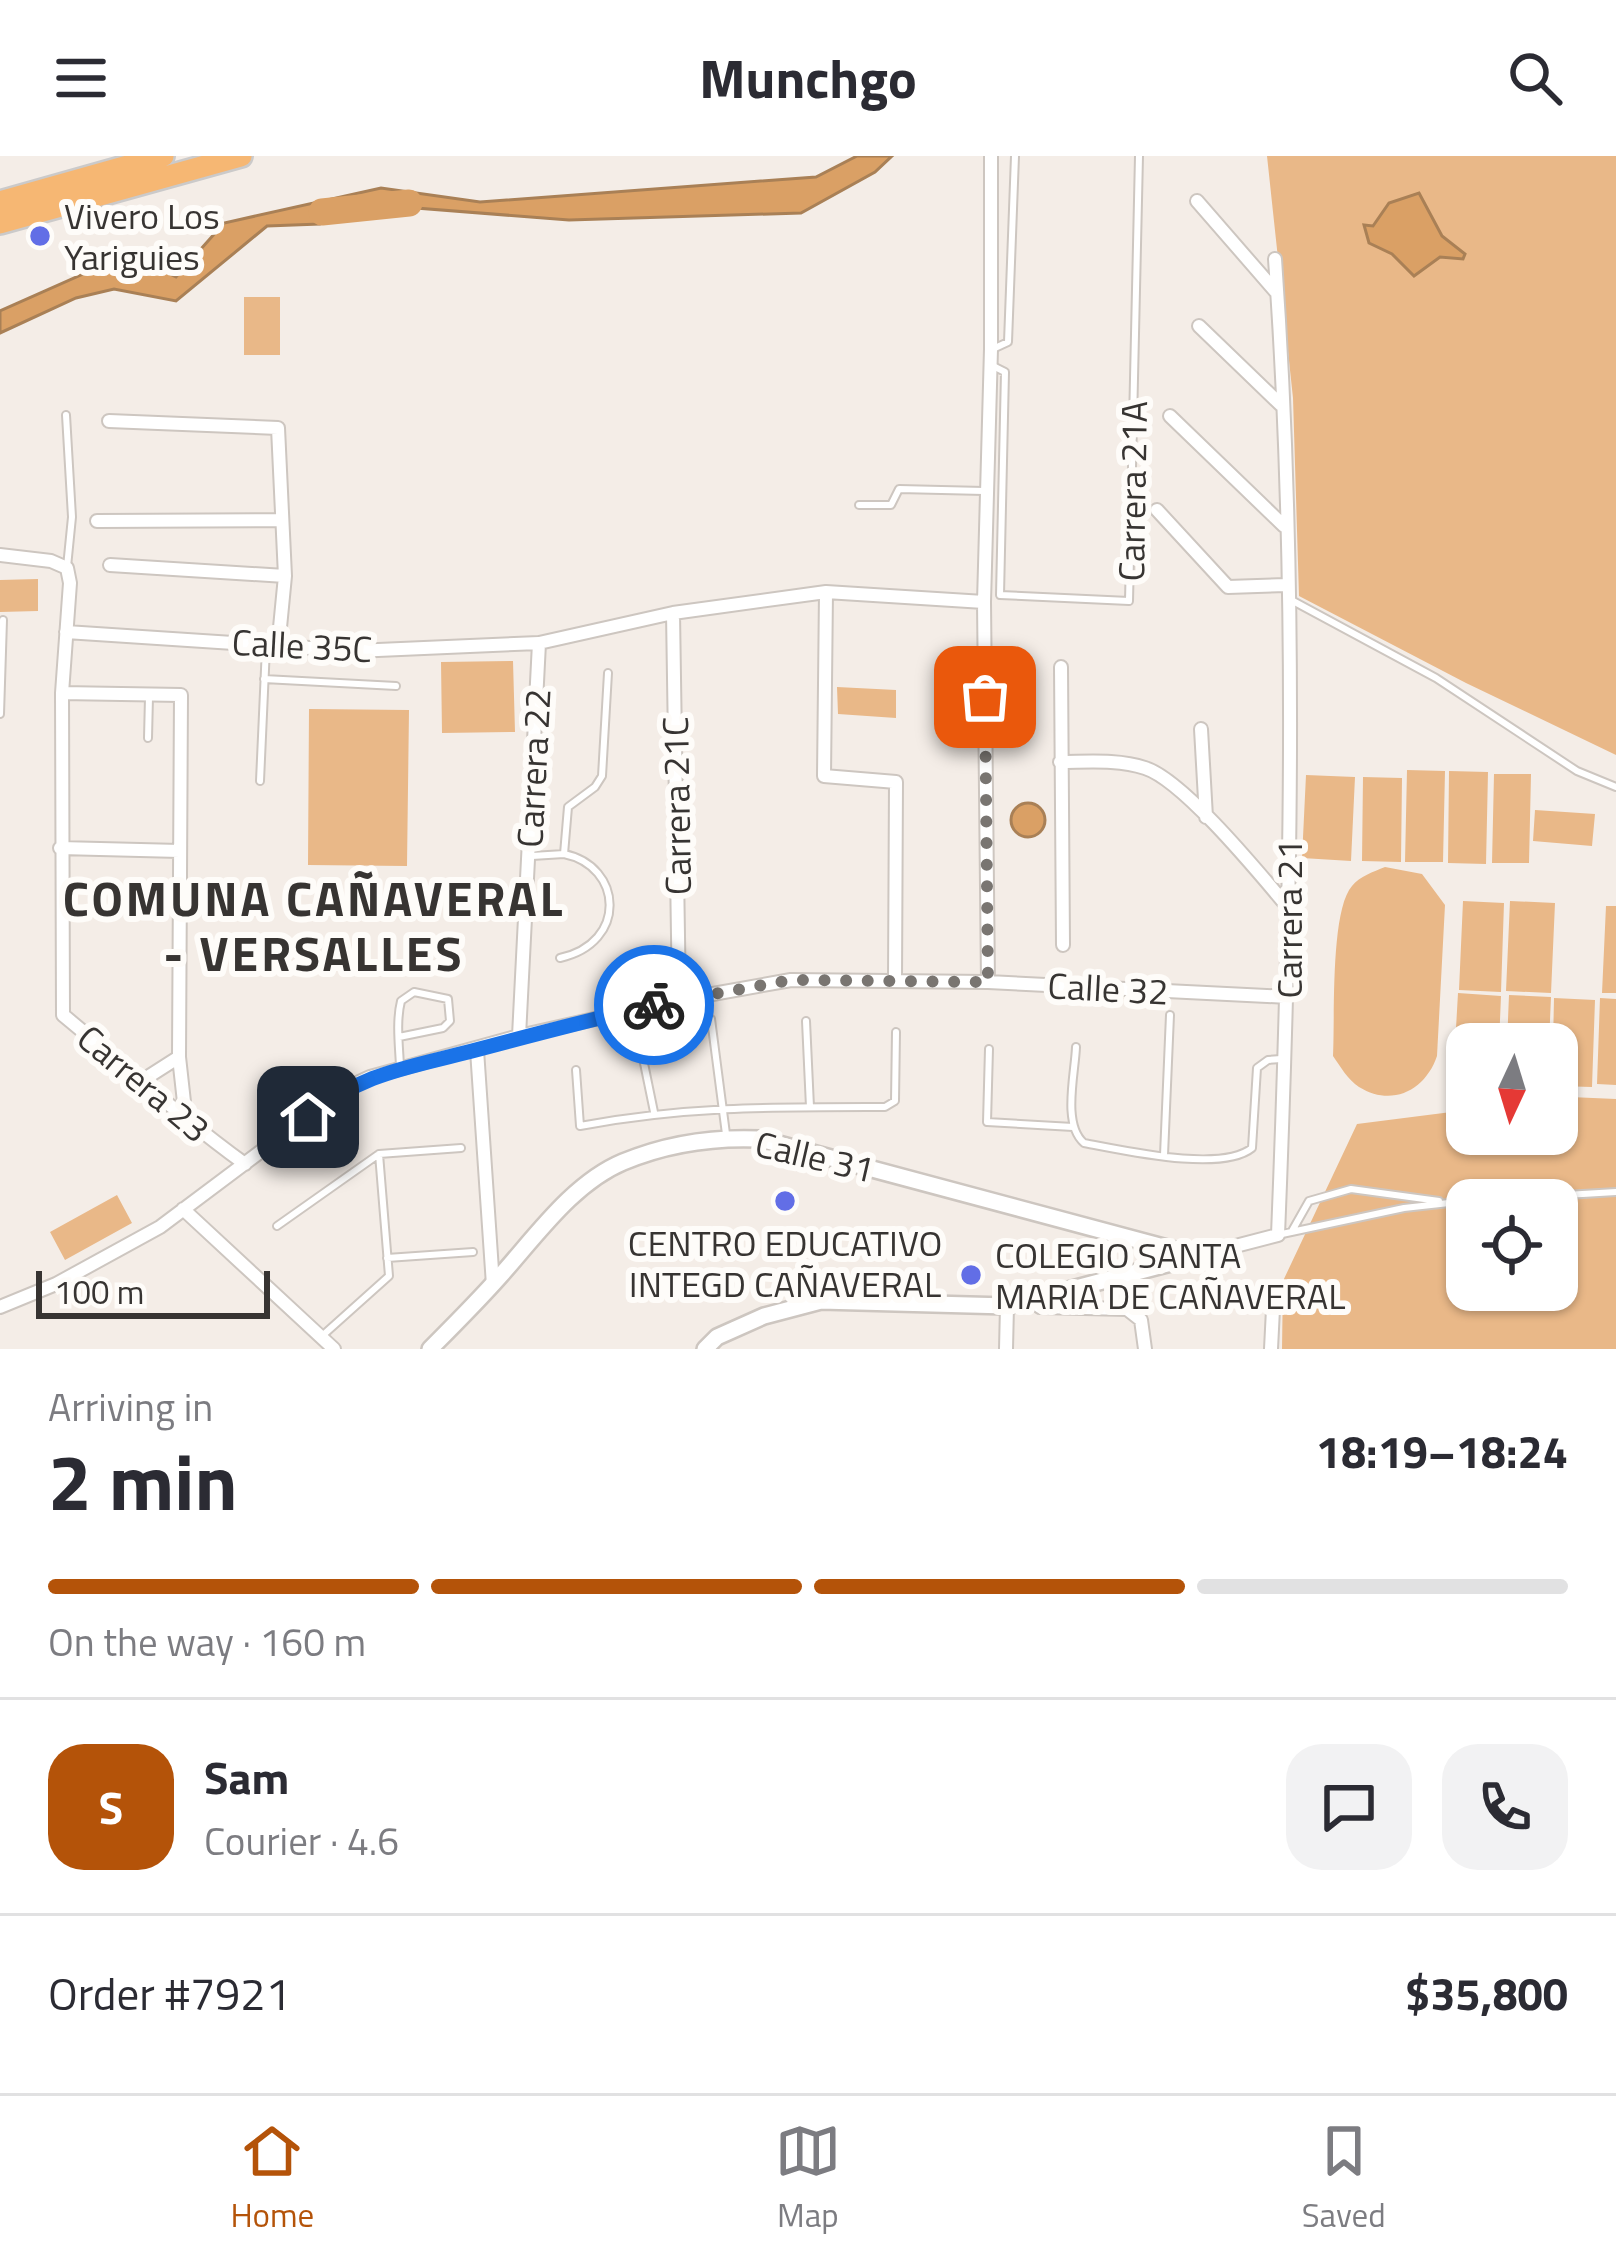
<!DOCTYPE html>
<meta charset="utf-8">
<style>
:root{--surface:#fff;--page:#f2f2f3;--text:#2b2b33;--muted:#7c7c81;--line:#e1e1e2;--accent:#b45309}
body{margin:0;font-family:"Titillium Web",sans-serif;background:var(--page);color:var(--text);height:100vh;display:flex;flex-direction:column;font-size:45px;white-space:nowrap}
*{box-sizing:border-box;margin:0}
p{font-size:39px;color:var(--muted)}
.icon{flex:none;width:66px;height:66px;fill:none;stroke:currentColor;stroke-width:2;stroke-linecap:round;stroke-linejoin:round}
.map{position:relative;height:1193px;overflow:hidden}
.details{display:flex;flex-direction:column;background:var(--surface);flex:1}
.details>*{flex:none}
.needle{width:78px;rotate:184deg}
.fabs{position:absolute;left:1446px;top:867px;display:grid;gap:24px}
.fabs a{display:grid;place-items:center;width:132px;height:132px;border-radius:24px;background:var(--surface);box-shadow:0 3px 9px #0004;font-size:60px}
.scale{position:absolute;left:36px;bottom:30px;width:234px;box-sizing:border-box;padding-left:12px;border:6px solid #373432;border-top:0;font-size:33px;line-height:42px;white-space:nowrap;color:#373432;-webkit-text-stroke:9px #fefcf9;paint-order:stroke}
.pin{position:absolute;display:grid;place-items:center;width:102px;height:102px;color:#fff;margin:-51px;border-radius:24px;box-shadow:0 6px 18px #0006}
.courier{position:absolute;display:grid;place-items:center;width:120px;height:120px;margin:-60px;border:9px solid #1a73e8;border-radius:50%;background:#fff;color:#222;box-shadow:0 3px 15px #0007}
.headline em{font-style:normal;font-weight:700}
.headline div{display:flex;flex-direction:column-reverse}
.headline{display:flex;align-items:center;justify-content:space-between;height:204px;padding:0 48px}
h1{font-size:78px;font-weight:700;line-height:90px}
.bar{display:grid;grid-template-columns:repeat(4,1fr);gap:18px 12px;align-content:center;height:144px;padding:0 48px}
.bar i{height:15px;border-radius:9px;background:var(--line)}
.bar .current{background:var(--accent)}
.bar p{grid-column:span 4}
.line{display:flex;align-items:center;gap:30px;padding:0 48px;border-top:3px solid var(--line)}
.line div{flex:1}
.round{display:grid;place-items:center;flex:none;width:126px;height:126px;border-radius:36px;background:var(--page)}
header{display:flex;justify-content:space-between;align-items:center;height:156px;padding:0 48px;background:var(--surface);font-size:54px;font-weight:700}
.menu{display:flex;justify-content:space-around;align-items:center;height:168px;border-top:3px solid var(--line);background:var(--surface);font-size:33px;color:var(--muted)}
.menu a{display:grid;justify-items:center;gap:6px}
.menu .current{color:var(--accent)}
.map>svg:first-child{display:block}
.green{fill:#e9b888;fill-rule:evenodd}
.water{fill:#daa065;stroke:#a98056;stroke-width:3}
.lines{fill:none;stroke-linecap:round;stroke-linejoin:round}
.river{stroke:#daa065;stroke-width:27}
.service-casing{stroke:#cdc6c0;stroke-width:10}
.minor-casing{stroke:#cdc6c0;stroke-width:16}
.tertiary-casing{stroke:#cdc6c0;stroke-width:20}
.trunk-casing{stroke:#cbcaca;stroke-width:26}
.service{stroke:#fff;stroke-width:6}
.minor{stroke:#fff;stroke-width:12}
.tertiary{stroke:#fff;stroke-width:15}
.trunk{stroke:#f6b773;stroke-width:21}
.done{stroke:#797571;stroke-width:12;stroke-dasharray:0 21.6}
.route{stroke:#1a73e8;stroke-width:15}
.poi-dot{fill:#626ee6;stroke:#fefcf9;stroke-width:4.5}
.labels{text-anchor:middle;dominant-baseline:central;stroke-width:12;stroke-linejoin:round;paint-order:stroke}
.poi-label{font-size:36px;fill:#373432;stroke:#fefcf9;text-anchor:start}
.street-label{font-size:36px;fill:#373432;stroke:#fefcf9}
.district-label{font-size:48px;font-weight:bold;letter-spacing:3px;fill:#373432;stroke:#fefcf9}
</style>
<header><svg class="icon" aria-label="menu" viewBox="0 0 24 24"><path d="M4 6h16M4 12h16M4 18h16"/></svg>Munchgo<svg class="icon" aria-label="search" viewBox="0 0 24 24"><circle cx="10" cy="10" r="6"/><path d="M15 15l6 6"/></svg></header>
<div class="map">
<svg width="1616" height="1193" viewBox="0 0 1616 1193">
<rect width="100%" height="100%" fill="#f4ede7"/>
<path class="green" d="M1267,0H1616V599L1466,527L1299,440L1293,242Z
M244,141H280V199H244Z
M38,423V455L0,456V424Z
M513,505L515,576L442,577L441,506Z
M837,531L896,534V562L838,558Z
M309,553L409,554L407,710L308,709Z
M1407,614L1445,615L1443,706H1405Z
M1449,615L1488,616L1486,708L1448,707Z
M1494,618H1531L1529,707H1492Z
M1306,619L1355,621L1351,705L1302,702Z
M1363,621L1402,622L1401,706L1362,705Z
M1535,654L1595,658L1592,690L1533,685Z
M1385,711L1422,718L1445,749L1437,900C1426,933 1393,952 1359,931C1348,924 1340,910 1333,900C1335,864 1330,755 1352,730C1360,720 1373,716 1385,711Z
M1463,745L1504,747L1501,836L1459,834Z
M1510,745L1555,747L1551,837L1506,835Z
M1606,750H1616V837H1602Z
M1458,837L1501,840L1499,888H1467V925H1453Z
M1509,839L1551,841L1549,888H1507Z
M1554,842L1595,844L1592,931L1557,930V888H1553Z
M1600,842L1616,843V929L1597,928Z
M1570,941L1616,943V1193H1282L1283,1125L1357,968L1467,954V978H1557V943ZM1467,1044H1557V1134H1467Z
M117,1039L132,1067L65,1104L50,1076Z"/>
<path class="water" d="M857,0H892L875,16L801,57L569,64L365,48L320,68L267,70L176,145L114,133L76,142L0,177V155L108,107L137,102L176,121L224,67L381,32L480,46L816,21Z
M1419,37L1442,80L1465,98L1463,103L1440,101L1414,120L1392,98L1369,87L1364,69L1373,70L1389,47Z
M1011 664a17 17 0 1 1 34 0a17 17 0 1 1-34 0Z"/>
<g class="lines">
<path class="river" d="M322,56L409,47"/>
<g class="service-casing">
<path id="service" d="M995,192L1008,186L1015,0
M993,210L1005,216L1000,439L1129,445L1139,0
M66,259L72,361L67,411
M859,349H891L899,333L984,335
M1293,445L1436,522L1577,615L1616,631
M264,523L396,530
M0,558L3,464
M148,582L149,541
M260,625L266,491
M532,700L564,698
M560,802C628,787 623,710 564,698L568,651L595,631L602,620L608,517
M711,863L726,978
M806,865L810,951
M638,878L654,956
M399,881L443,872L450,865L448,843L414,836L401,845C396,865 399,889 400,910
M1076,891C1075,918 1062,968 1084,987C1123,994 1221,1017 1252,992L1257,912L1268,904L1281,903
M989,893L987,966L1073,971
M576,914L580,970C687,950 777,951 885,951L895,945L896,876
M1164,999L1170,859
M1485,1044L1616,1036
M277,1070L379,998L461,992
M1292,1075L1309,1045L1351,1033L1439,1045
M1282,1078L1404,1052L1467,1045
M387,1102L473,1096
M322,1180L389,1120L379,998"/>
</g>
<g class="minor-casing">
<path id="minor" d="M1197,45L1277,137
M1199,170L1281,249
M1170,260L1284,370
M109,265L278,272L285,420L278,492
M1157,354L1228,431L1286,429
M97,365L282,364
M0,399L51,405L67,412L70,427L62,537L63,859C124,909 181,962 245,1008
M110,409L285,420
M826,436L824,620L896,626L895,823
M673,457L679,844
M66,476L355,495L539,487L673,457L826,436L984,446
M1061,511L1063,789
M62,537L181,539L179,901L186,964
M1201,573L1206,661
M1060,606C1087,606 1118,603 1145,612C1183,624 1259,717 1287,750
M60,692L180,695
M988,826L984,446L991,193V0
M519,880L539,487
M477,894L493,1129
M143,924L179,901
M183,1053L334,1193
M1197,1100L1278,1079C1291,755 1298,427 1275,103
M1032,1145L1040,1151L1127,1153L1141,1164L1145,1193
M0,1151L56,1128L160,1071L344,933L370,921L519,880L679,844L791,824L988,826L1288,841
M1006,1193L1007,1150
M1271,1193L1273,1153"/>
</g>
<g class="tertiary-casing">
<path id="tertiary" d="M430,1193C454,1169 478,1145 501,1119C536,1080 573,1027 623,1006C666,988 714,981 760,983L1197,1100
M705,1193L717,1181L764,1160L821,1145L1007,1150L1194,1101"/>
</g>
<g class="trunk-casing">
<path id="trunk" d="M0,46L163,0
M0,67L241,0"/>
</g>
<use href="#service" class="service"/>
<use href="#minor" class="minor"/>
<use href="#tertiary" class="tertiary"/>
<use href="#trunk" class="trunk"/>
</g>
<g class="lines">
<path class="done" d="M654,849L791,824L988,826L985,541"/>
<path class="route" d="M308,961C361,917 407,912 472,895C532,879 593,863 654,849"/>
</g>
<g class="poi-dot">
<circle cx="40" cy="80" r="12"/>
<circle cx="785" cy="1045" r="12"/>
<circle cx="971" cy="1119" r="12"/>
</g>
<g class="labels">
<g class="poi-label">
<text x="64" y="59">Vivero Los<tspan x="64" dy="41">Yariguies</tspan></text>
<text x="785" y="1086" text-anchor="middle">CENTRO EDUCATIVO<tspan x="785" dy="41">INTEGD CAÑAVERAL</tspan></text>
<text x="995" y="1098">COLEGIO SANTA<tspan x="995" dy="41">MARIA DE CAÑAVERAL</tspan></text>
</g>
<g class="street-label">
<text transform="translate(1132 335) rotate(-89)">Carrera 21A</text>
<text transform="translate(302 489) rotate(3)">Calle 35C</text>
<text transform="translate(533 612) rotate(-87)">Carrera 22</text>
<text transform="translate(676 650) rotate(-91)">Carrera 21C</text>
<text transform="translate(1288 763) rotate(-90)">Carrera 21</text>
<text transform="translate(1108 832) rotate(3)">Calle 32</text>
<text transform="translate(144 927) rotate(40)">Carrera 23</text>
<text transform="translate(815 1000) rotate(13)">Calle 31</text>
</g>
<g class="district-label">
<text x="314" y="742">COMUNA CAÑAVERAL<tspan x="314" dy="55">- VERSALLES</tspan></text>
</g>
</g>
</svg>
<div class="fabs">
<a><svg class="needle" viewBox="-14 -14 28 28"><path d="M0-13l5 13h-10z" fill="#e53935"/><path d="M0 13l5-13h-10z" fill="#7c7c81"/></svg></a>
<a><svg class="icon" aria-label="locate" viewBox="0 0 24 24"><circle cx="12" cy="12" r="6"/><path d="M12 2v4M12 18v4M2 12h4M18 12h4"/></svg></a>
</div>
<div class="scale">100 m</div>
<div class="pin" style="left:985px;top:541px;background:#ea580c"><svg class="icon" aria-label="bag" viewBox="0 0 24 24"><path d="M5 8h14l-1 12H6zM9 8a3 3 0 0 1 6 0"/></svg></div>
<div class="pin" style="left:308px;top:961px;background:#1f2937"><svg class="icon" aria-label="home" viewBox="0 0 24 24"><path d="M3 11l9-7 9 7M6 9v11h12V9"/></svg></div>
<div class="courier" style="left:654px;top:849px"><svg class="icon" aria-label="bike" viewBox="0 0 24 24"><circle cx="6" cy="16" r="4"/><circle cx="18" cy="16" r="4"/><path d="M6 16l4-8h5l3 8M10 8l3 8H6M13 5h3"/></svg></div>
</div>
<section class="details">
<div class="headline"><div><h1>2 min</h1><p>Arriving in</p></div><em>18:19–18:24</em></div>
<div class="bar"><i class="current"></i><i class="current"></i><i class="current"></i><i></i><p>On the way · 160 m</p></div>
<div class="line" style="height:216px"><b class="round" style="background:var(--accent);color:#fff">S</b><div><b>Sam</b><p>Courier · 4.6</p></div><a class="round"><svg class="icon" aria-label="chat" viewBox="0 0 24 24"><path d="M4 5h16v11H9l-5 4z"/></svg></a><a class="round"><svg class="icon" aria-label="phone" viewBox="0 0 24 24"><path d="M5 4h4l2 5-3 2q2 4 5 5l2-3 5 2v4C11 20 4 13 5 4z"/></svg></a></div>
<div class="line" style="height:156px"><div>Order #7921</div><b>$35,800</b></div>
</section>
<nav class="menu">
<a class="current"><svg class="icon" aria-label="home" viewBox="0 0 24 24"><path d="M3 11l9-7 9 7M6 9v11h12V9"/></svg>Home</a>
<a><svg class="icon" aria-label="map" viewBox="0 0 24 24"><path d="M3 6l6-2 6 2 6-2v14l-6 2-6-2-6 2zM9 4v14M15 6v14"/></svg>Map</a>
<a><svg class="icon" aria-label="saved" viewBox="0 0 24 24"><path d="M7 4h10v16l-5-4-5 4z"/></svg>Saved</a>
</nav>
